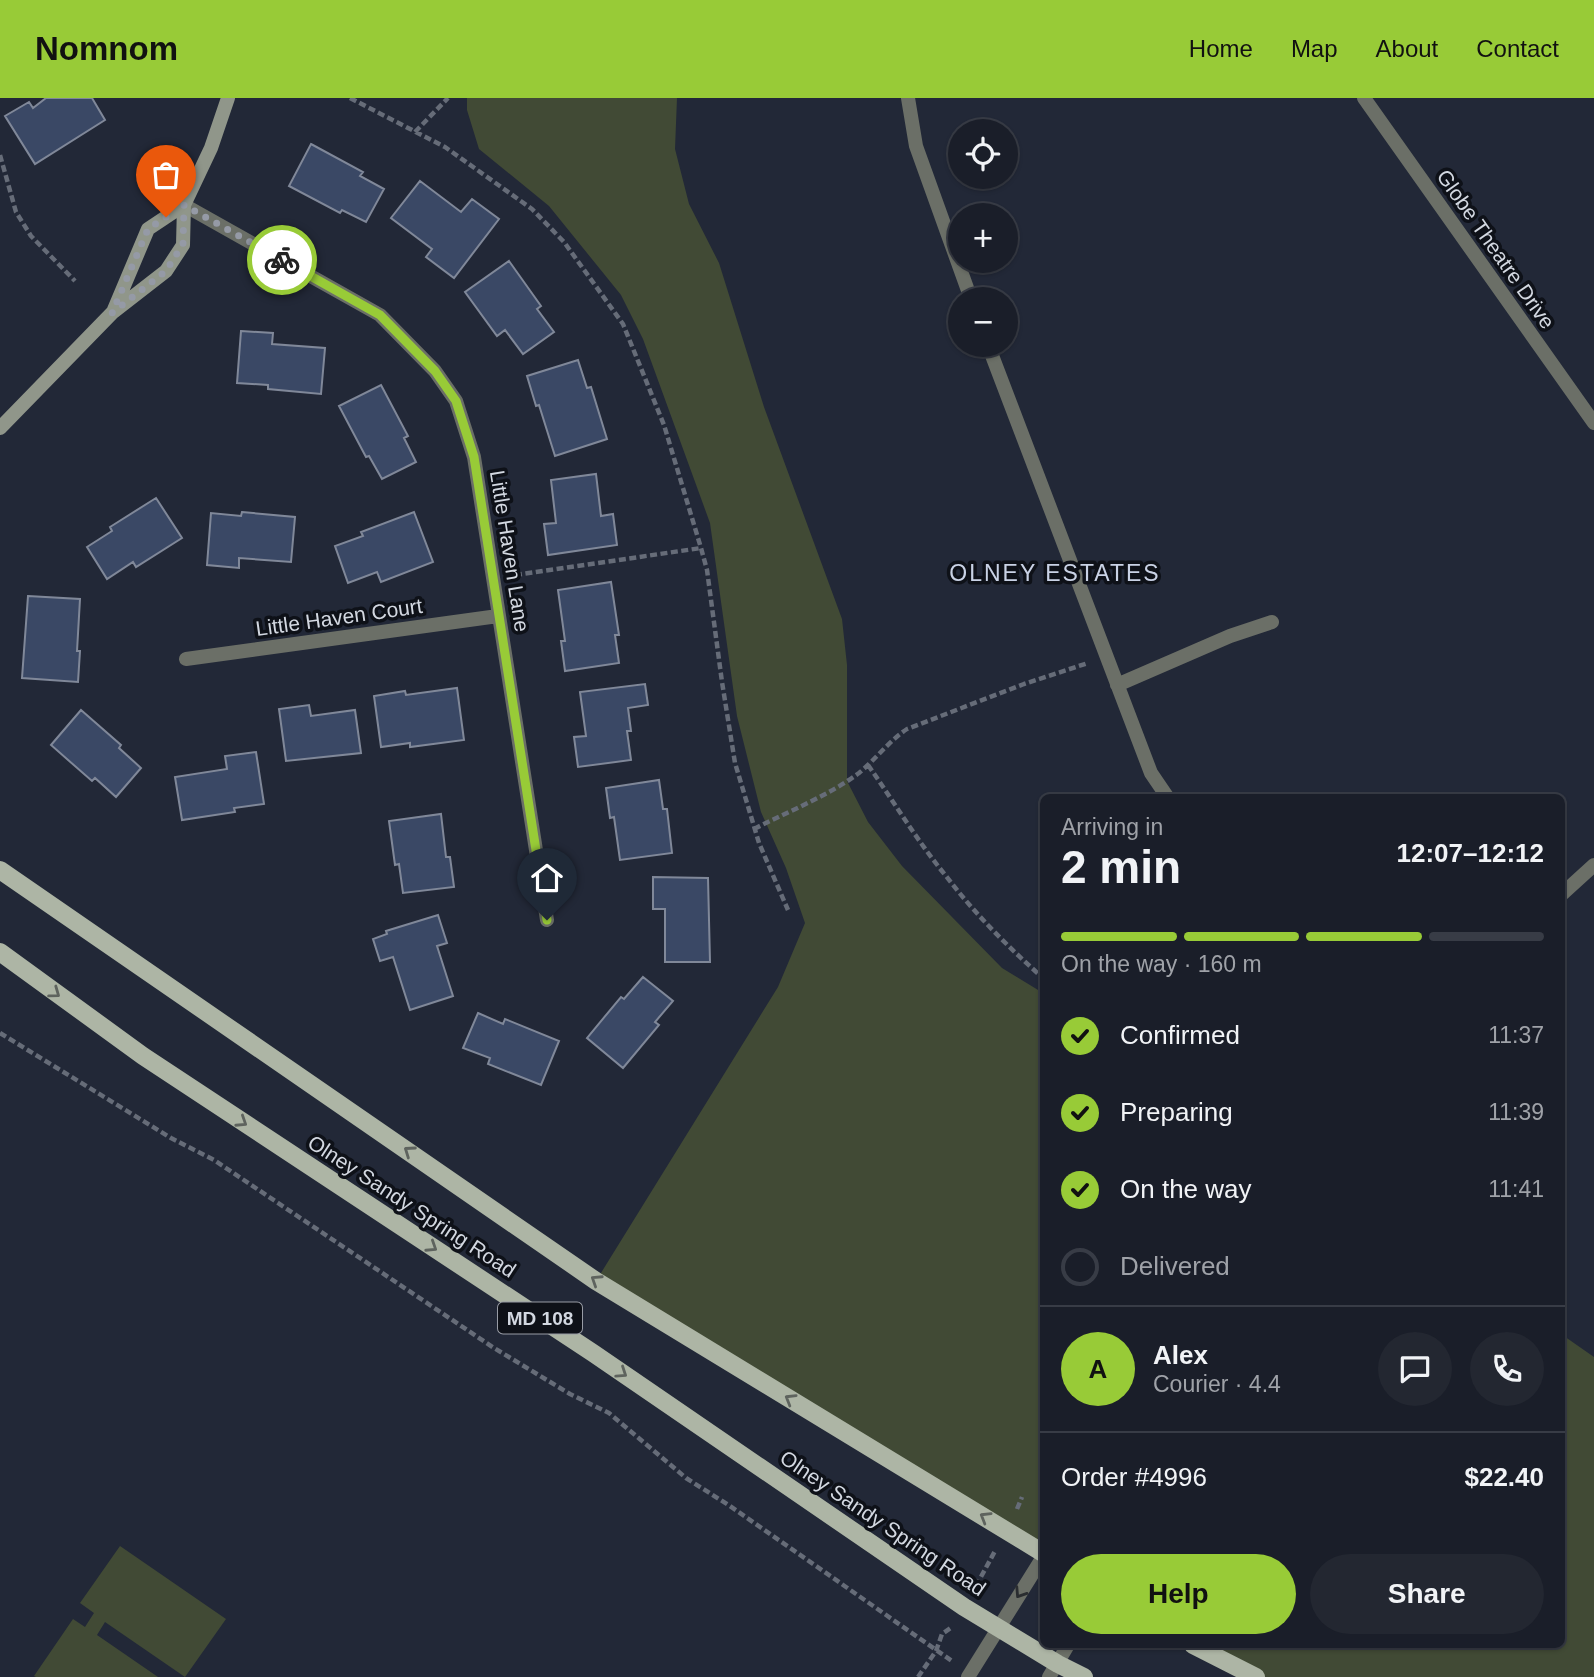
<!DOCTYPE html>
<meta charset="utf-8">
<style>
:root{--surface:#1a1e29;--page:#232731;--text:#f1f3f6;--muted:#9fa2a8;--line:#383c46;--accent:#98cb37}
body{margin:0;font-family:Arial,sans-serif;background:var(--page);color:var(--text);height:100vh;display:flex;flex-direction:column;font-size:26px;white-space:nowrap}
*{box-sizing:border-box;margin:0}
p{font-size:23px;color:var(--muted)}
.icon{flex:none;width:38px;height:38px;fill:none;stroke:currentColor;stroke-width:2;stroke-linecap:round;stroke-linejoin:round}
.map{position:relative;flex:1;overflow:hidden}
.sheet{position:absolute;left:1040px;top:696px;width:525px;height:854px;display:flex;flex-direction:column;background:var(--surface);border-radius:10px;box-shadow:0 2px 5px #0004,0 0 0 2px var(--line)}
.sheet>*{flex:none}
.tools{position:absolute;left:948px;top:21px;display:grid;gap:14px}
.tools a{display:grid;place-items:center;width:70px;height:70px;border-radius:50%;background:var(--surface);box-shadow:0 2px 5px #0004,0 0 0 2px var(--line);font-size:35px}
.pin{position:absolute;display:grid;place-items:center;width:60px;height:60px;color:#fff;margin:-72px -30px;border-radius:50% 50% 50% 0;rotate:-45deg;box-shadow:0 0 7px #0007}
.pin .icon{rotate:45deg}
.courier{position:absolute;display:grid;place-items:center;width:70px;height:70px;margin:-35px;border:5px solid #98cb37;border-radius:50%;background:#fff;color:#222;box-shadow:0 2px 9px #0007}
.overview em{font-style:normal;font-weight:600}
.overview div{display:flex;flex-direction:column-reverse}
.overview{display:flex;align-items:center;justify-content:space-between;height:119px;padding:0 21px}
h1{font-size:46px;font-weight:600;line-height:52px}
.bar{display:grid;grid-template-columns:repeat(4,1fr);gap:10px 7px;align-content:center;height:84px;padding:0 21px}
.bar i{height:9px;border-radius:5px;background:var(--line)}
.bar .on{background:var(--accent)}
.bar p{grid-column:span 4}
.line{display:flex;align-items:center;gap:18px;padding:0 21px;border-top:2px solid var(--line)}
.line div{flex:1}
.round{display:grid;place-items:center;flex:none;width:74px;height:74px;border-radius:37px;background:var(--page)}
ol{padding:0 21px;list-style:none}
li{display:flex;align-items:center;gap:21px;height:77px}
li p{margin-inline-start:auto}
li .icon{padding:7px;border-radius:50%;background:var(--accent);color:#111;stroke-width:4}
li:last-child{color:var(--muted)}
li i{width:38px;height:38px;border:4px solid var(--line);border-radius:50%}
.button{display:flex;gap:14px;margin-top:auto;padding:14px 21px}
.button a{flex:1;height:80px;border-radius:42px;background:var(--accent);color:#111;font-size:28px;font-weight:600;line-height:80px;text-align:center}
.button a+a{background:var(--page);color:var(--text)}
header{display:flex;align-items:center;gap:42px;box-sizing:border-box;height:98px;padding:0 35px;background:var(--accent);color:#111}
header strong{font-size:33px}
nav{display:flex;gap:38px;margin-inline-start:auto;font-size:24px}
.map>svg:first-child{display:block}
.green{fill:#414a35}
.building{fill:#3a4865;stroke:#808899;stroke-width:2}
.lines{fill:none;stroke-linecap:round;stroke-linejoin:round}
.path{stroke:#666c78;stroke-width:4.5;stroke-dasharray:7 3.5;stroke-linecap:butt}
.street{stroke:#6b6f67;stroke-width:14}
.secondary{stroke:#90968a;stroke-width:14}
.primary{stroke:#adb5a5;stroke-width:18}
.oneway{stroke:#5e635e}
.oneway2{stroke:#2a2d30}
.done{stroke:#959aa6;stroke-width:7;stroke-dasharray:0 12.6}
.route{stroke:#98cb37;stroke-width:9}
.labels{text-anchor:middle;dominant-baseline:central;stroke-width:7;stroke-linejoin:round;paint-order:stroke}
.shield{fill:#0e1118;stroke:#989ca5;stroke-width:2}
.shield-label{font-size:19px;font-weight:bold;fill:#d3d8e1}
.street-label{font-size:21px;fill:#d3d8e1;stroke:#0e1118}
.neighbourhood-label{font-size:23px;letter-spacing:2px;fill:#c9d2e5;stroke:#0e1118}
</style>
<header>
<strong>Nomnom</strong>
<nav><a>Home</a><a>Map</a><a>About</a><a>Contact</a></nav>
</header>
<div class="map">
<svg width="1594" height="1579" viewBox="0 0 1594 1579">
<rect width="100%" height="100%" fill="#222837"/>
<path class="green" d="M467,0H677L675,51L689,106L719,165L764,309L842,521L847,567V683L868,724L902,768L1002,870L1043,895V1455L596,1183L778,889L805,825L786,770L761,714L737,618L710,425L643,241L621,197L549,108L479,51L467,12Z
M1561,1236L1594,1259V1579H1256L1193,1547H1561Z
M120,1448L226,1521L185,1579L105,1524L97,1537L158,1579H36L34,1578L73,1521L85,1529L94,1515L80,1505Z"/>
<path class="building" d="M46,0H92L105,22L35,66L5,18L29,4L33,10Z
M311,46L363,74L360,78L384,91L366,124L342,112L340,115L289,88Z
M420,83L461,114L472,101L499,121L454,180L426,159L432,151L391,120Z
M509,163L541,208L537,211L554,234L523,256L505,232L497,238L465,194Z
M241,233L273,235L272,246L325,250L321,296L268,291V287L237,285Z
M578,262L587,290L591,289L607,341L555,358L539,307L536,308L527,278Z
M381,287L408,338L404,340L416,364L382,381L369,358L366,359L339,308Z
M596,376L601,418L613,416L617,447L548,457L544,426L556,425L551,382Z
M156,400L182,440L136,469L133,464L107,481L87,449L112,433L110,429Z
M242,414L295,419L291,464L239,460V470L207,467L211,415L241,418Z
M414,414L433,464L381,484L377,474L348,485L335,448L363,438L361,434Z
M611,484L619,537H615L619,565L565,573L561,543H565L558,492Z
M28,498L80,501L77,553H80L78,584L22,580Z
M645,586L648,607L628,610L631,633H627L631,662L578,669L574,639L586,638L580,594Z
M457,590L464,642L410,649V645L381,649L374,598L405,593L406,597Z
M309,607L311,618L355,612L361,655L286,663L279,611Z
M81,612L121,647L119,650L141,670L116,699L95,680L92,683L51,647Z
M256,654L264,706L234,710L235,714L182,722L175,679L227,671L225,658Z
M659,682L663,711H667L672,755L620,762L614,719L610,720L606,690Z
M441,716L446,759H450L454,789L403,795L399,766L395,767L389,723Z
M653,779L708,780L710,864H665V811H653Z
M438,817L447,845L437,848L453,898L410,912L393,859L380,863L373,841L387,836L386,833Z
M643,879L673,903L655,924L659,927L623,970L587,940L621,899L624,901Z
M478,915L503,926L505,921L559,943L541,987L488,966L490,960L463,950Z"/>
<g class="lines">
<path class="path" d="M350,0L445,49L532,111L564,144L623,226L664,327L701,450L707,472L722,584L735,665L759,745L788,812
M415,34L448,0
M0,57L16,114L31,138L75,183
M515,477L701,450
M868,667C894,704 918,744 946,778C975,816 1008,849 1043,880
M754,731C789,713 828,698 859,675C876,661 889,643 907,631L1024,586L1088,565
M0,935L171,1040L214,1062L494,1250L570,1296L609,1315L686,1380L730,1408L952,1563
M1017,1411L1022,1399
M976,1488L995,1453
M918,1579L936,1553L942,1536L952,1529"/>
<path class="street" d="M908,0L916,48L971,201
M1364,0L1594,325
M184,107L380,217L435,273L456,303L474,359L547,822
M988,247L1151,675L1168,700
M186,561L498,518
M1117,587L1230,538L1272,524
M1561,797L1594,767
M968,1579L1043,1459
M1049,1579L1068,1547"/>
<path class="secondary" d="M113,214L148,131L184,107
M0,330L112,215L166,173L183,147L184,107L211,50L228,0"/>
<path class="primary" d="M0,772L596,1183L1043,1455
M0,854L143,958L593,1255L964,1509L1058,1566L1084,1579
M1193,1547L1256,1579"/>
</g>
<defs><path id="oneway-chevron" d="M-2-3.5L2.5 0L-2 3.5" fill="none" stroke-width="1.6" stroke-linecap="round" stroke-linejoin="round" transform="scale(1.75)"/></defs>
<g class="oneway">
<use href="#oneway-chevron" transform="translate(55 895) rotate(36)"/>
<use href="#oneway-chevron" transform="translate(242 1024) rotate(33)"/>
<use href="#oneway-chevron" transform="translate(409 1053) rotate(-145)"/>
<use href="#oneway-chevron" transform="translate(432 1149) rotate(33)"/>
<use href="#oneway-chevron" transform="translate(596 1182) rotate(-147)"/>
<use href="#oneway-chevron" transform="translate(622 1275) rotate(34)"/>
<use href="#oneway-chevron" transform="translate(790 1301) rotate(-149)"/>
<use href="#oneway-chevron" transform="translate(985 1419) rotate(-149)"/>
</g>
<use class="oneway2" href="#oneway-chevron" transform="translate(1020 1495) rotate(123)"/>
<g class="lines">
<path class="done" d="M166,119L148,131L112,215L166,173L183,146L184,107L282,162"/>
<path class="route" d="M282,162L380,217L435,273L456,303L474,359L547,822"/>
</g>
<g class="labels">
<rect class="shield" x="498" y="1204.5" width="84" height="31" rx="5"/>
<g class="shield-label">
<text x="540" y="1220">MD 108</text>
</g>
<g class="street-label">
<text transform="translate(1496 151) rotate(55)">Globe Theatre Drive</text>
<text transform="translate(510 453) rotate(81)">Little Haven Lane</text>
<text transform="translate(339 519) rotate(-8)">Little Haven Court</text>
<text transform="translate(412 1108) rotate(33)">Olney Sandy Spring Road</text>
<text transform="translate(883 1425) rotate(34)">Olney Sandy Spring Road</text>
</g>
<g class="neighbourhood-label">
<text x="1055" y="475">OLNEY ESTATES</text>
</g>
</g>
</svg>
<div class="tools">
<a><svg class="icon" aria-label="locate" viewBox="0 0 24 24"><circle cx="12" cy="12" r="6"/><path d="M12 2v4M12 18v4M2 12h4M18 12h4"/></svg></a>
<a>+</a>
<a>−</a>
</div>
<div class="pin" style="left:166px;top:119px;background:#ea580c"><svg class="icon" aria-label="bag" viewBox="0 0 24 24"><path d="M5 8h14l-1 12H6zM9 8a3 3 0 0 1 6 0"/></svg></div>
<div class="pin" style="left:547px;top:822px;background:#1f2937"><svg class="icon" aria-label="home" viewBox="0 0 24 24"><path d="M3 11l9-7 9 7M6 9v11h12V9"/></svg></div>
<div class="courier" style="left:282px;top:162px"><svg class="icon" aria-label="bike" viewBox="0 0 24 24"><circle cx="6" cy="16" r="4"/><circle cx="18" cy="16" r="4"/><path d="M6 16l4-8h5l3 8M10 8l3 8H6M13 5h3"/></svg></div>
<section class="sheet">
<div class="overview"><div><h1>2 min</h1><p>Arriving in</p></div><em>12:07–12:12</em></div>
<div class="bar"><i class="on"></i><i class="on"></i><i class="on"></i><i></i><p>On the way · 160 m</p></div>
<ol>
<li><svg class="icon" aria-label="check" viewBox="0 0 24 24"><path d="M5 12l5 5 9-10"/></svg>Confirmed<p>11:37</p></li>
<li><svg class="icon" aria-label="check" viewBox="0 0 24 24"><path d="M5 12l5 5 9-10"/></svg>Preparing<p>11:39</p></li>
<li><svg class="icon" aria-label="check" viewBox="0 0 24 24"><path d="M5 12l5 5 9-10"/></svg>On the way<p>11:41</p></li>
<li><i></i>Delivered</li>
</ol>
<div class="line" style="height:126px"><b class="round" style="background:var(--accent);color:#111">A</b><div><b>Alex</b><p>Courier · 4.4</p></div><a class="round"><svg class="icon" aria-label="chat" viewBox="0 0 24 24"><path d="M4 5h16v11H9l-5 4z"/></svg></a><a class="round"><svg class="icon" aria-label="phone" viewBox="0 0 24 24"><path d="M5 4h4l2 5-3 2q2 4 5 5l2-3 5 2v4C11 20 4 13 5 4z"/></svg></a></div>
<div class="line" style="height:91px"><div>Order #4996</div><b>$22.40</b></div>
<div class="button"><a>Help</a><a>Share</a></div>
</section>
</div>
